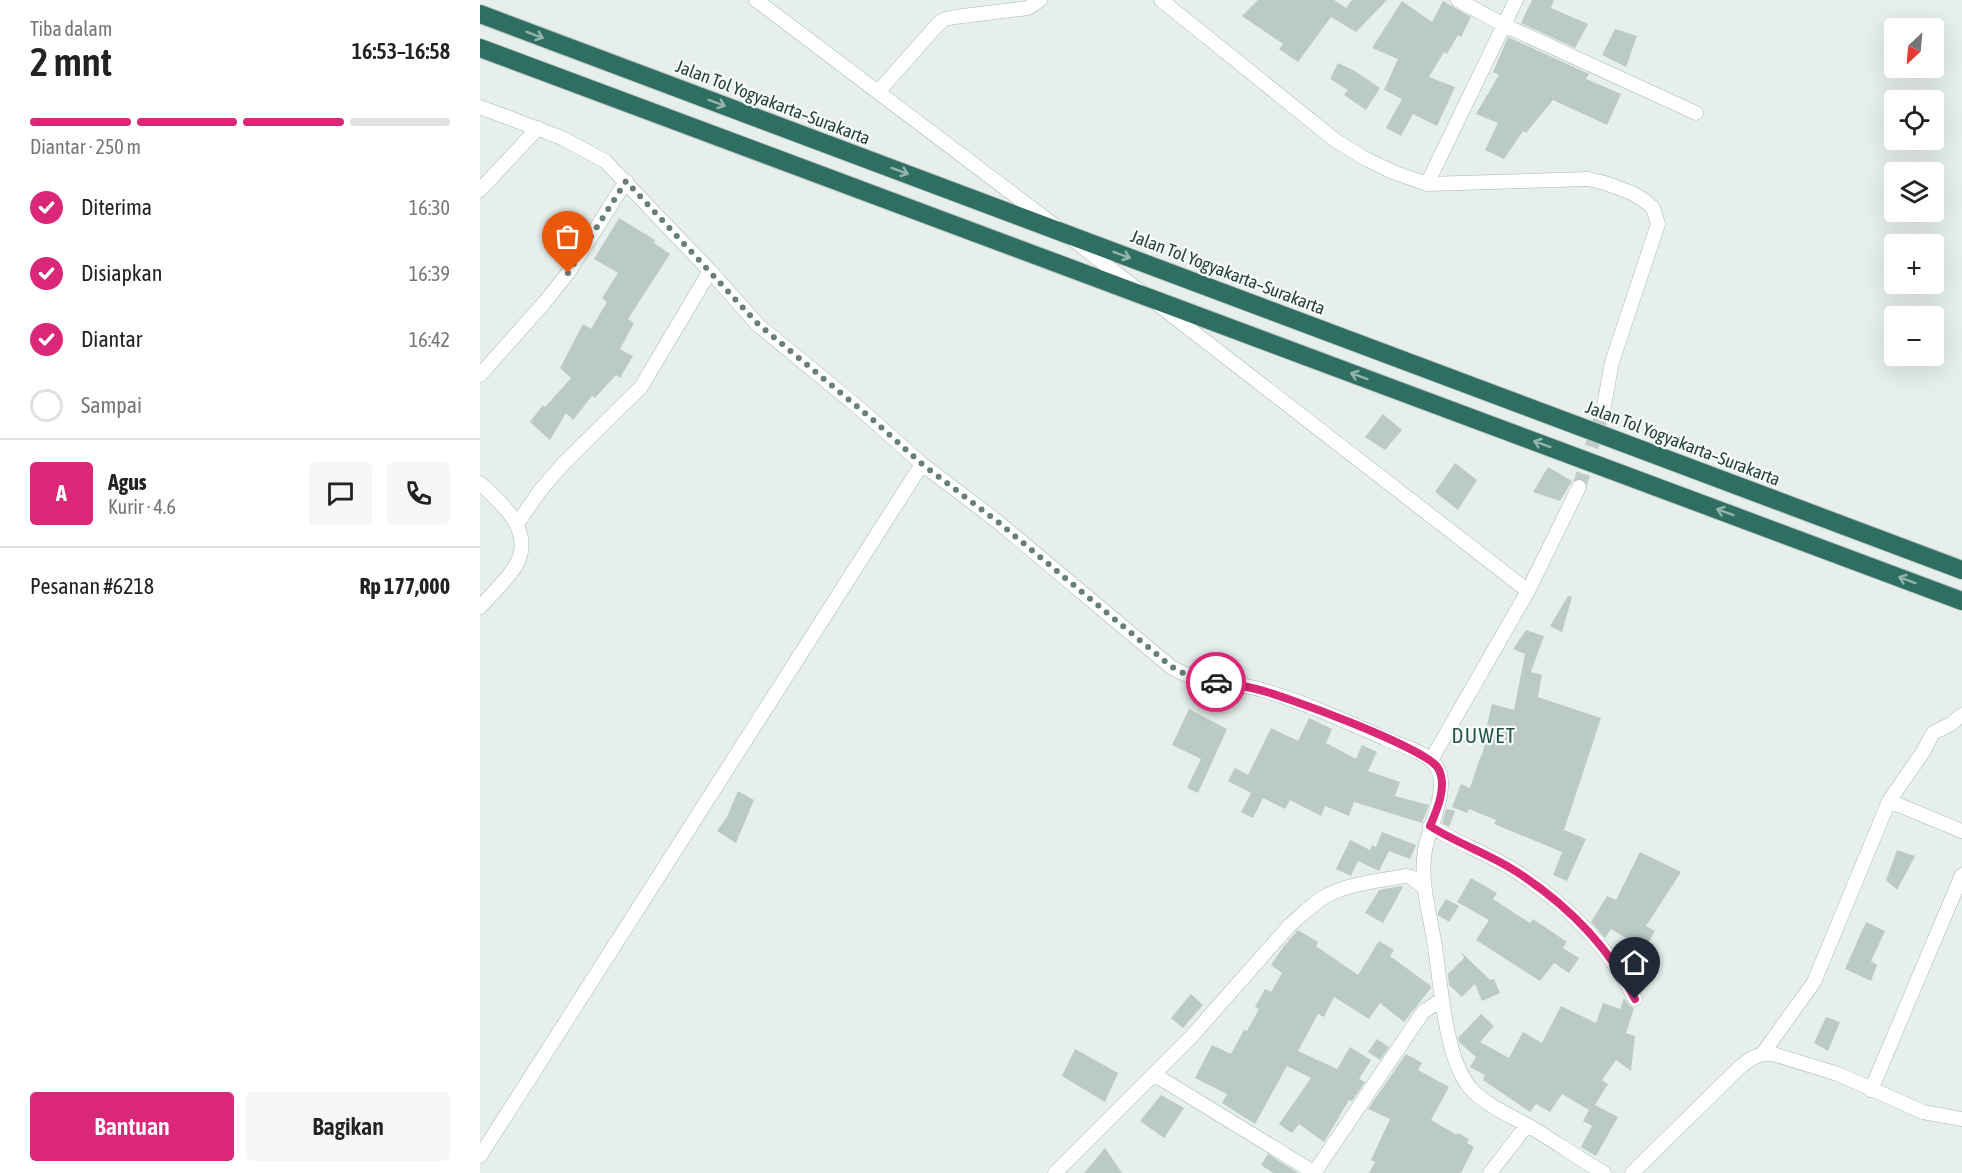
<!DOCTYPE html>
<html lang="id">
<meta charset="utf-8">
<style>
:root{--surface:#fff;--page:#f6f6f6;--text:#222;--muted:#767676;--line:#e0e0e0;--accent:#db2777}
body{margin:0;font-family:"Asap Condensed",sans-serif;background:var(--page);color:var(--text);height:100vh;display:flex;flex-direction:column;font-size:22px;white-space:nowrap}
*{box-sizing:border-box;margin:0}
p{font-size:20px;color:var(--muted)}
.icon{flex:none;width:33px;height:33px;fill:none;stroke:currentColor;stroke-width:2;stroke-linecap:round;stroke-linejoin:round}
.map{position:relative;flex:1;overflow:hidden}
.drawer{display:flex;flex-direction:column;background:var(--surface);width:480px}
.drawer>*{flex:none}
.needle{width:39px;rotate:206deg}
.controls{position:absolute;left:1404px;top:18px;display:grid;gap:12px}
.controls a{display:grid;place-items:center;width:60px;height:60px;border-radius:6px;background:var(--surface);box-shadow:0 6px 24px #0002;font-size:30px}
.pin{position:absolute;display:grid;place-items:center;width:51px;height:51px;color:#fff;margin:-62px -26px;border-radius:50% 50% 50% 0;rotate:-45deg;box-shadow:0 0 6px #0007}
.pin .icon{rotate:45deg}
.courier{position:absolute;display:grid;place-items:center;width:60px;height:60px;margin:-30px;border:4px solid #db2777;border-radius:50%;background:#fff;color:#222;box-shadow:0 2px 8px #0007}
.overview em{font-style:normal;font-weight:600}
.overview div{display:flex;flex-direction:column-reverse}
.overview{display:flex;align-items:center;justify-content:space-between;height:102px;padding:0 30px}
h1{font-size:39px;font-weight:600;line-height:45px}
.bar{display:grid;grid-template-columns:repeat(4,1fr);gap:9px 6px;align-content:center;height:72px;padding:0 30px}
.bar i{height:8px;border-radius:4px;background:var(--line)}
.bar .current{background:var(--accent)}
.bar p{grid-column:span 4}
.line{display:flex;align-items:center;gap:15px;padding:0 30px;border-top:2px solid var(--line)}
.line div{flex:1}
.round{display:grid;place-items:center;flex:none;width:63px;height:63px;border-radius:6px;background:var(--page)}
ol{padding:0 30px;list-style:none}
li{display:flex;align-items:center;gap:18px;height:66px}
li p{margin-inline-start:auto}
li .icon{padding:6px;border-radius:50%;background:var(--accent);color:#fff;stroke-width:4}
li:last-child{color:var(--muted)}
li i{width:33px;height:33px;border:3px solid var(--line);border-radius:50%}
.button{display:flex;gap:12px;margin-top:auto;padding:12px 30px}
.button a{flex:1;height:69px;border-radius:6px;background:var(--accent);color:#fff;font-size:24px;font-weight:600;line-height:69px;text-align:center}
.button a+a{background:var(--page);color:var(--text)}
main{display:flex;flex:1;min-height:0}
.map>svg:first-child{display:block}
.building{fill:#bbcac4}
.lines{fill:none;stroke-linecap:round;stroke-linejoin:round}
.minor-tunnel{stroke:#bfccc8;stroke-width:14;stroke-dasharray:14 7;stroke-linecap:butt}
.minor-casing{stroke:#a8b8b2;stroke-width:15}
.motorway-casing{stroke:#c2cac8;stroke-width:20}
.minor{stroke:#fff;stroke-width:14}
.motorway{stroke:#2f6f62;stroke-width:18}
.oneway{stroke:#93b5ae}
.done{stroke:#687f78;stroke-width:6;stroke-dasharray:0 10.8}
.route{stroke:#db2777;stroke-width:8}
.labels{text-anchor:middle;dominant-baseline:central;stroke-width:4.5;stroke-linejoin:round;paint-order:stroke}
.street-label{font-size:18px;fill:#24423a;stroke:#f7fbf9}
.quarter-label{font-size:21px;letter-spacing:1.5px;fill:#1f5548;stroke:#f7fbf9}
</style>
<main>
<section class="drawer">
<div class="overview"><div><h1>2 mnt</h1><p>Tiba dalam</p></div><em>16:53–16:58</em></div>
<div class="bar"><i class="current"></i><i class="current"></i><i class="current"></i><i></i><p>Diantar · 250 m</p></div>
<ol>
<li><svg class="icon" aria-label="check" viewBox="0 0 24 24"><path d="M5 12l5 5 9-10"/></svg>Diterima<p>16:30</p></li>
<li><svg class="icon" aria-label="check" viewBox="0 0 24 24"><path d="M5 12l5 5 9-10"/></svg>Disiapkan<p>16:39</p></li>
<li><svg class="icon" aria-label="check" viewBox="0 0 24 24"><path d="M5 12l5 5 9-10"/></svg>Diantar<p>16:42</p></li>
<li><i></i>Sampai</li>
</ol>
<div class="line" style="height:108px"><b class="round" style="background:var(--accent);color:#fff">A</b><div><b>Agus</b><p>Kurir · 4.6</p></div><a class="round"><svg class="icon" aria-label="chat" viewBox="0 0 24 24"><path d="M4 5h16v11H9l-5 4z"/></svg></a><a class="round"><svg class="icon" aria-label="phone" viewBox="0 0 24 24"><path d="M5 4h4l2 5-3 2q2 4 5 5l2-3 5 2v4C11 20 4 13 5 4z"/></svg></a></div>
<div class="line" style="height:78px"><div>Pesanan #6218</div><b>Rp 177,000</b></div>
<div class="button"><a>Bantuan</a><a>Bagikan</a></div>
</section>
<div class="map">
<svg width="1482" height="1173" viewBox="0 0 1482 1173">
<rect width="100%" height="100%" fill="#e6efeb"/>
<path class="building" d="M778,0H854L866,8L872,0H907L876,32L851,17L818,62L799,49L803,44L762,16Z
M1052,0H1074L1071,8L1108,24L1095,48L1041,23Z
M922,1L952,22L963,1L991,17L981,37L978,35L967,54L964,52L949,77L975,87L957,126L933,114L921,136L906,128L922,99L904,90L918,59L892,48Z
M1135,29L1157,36L1146,67L1122,55Z
M1028,37L1109,74L1106,79L1141,94L1127,125L1073,100L1046,133L1043,131L1024,159L1005,150L1018,123L996,114L1019,75L1013,72Z
M858,63L875,71L900,88L886,110L864,95L868,90L850,79Z
M139,218L175,240L174,243L190,254L148,319L154,323L140,349L153,356L140,378L136,375L115,398L112,396L93,420L86,413L70,440L50,422L63,405L65,407L91,378L80,368L103,324L111,329L127,302L122,298L138,273L114,259Z
M903,414L922,430L905,450L885,437Z
M975,463L997,480L978,510L955,492Z
M1068,467L1092,481L1080,501L1053,492Z
M1088,596L1092,597L1082,632L1070,626Z
M1046,630L1064,636L1051,672L1062,675L1058,697L1121,718L1084,830L1106,839L1087,881L1073,875L1082,852L1014,824L1016,820L989,809L987,813L972,807L981,784L990,788L1001,755H1002L1010,725H1007L1012,704L1034,710L1045,654L1033,649Z
M709,709L747,729L718,793L707,788L721,759L692,745Z
M829,718L852,729L846,743L876,759L882,745L897,752L888,771L920,782L915,796L949,805L942,823L874,802L869,816L845,806L841,816L810,800L805,809L783,798L773,818L761,812L771,793L748,781L755,768L768,775L791,728L818,741Z
M258,791L274,800L256,843L237,831L247,817Z
M966,809L975,811L969,827L962,823Z
M902,832L936,845L930,859L909,851L899,871L878,861L871,876L856,869L870,840L890,850L892,845L896,847Z
M1417,850L1435,856L1417,890L1406,880Z
M1160,852L1201,872L1166,926L1175,931L1164,949L1131,929L1125,938L1111,922L1127,896L1136,900Z
M991,878L1017,893L1013,899L1050,923L1053,919L1087,942L1083,948L1099,958L1089,973L1074,963L1060,981L996,940L1009,920L977,902Z
M921,886L923,887L903,923L885,913L899,890Z
M966,899L979,906L969,922L958,915V912Z
M1386,922L1405,931L1391,961L1397,965L1391,981L1365,969Z
M818,930L838,942L836,946L878,975L899,941L914,950L910,956L951,986V988L924,1022L900,1003L889,1019L854,997L844,1017L838,1014L818,1051L857,1069L870,1047L891,1060L879,1079L885,1082L872,1101L869,1100L844,1142L819,1124L812,1133L799,1124L831,1078L807,1066L775,1124L742,1103L747,1094L715,1078L732,1045L751,1054L764,1030L767,1031L779,1009L775,1007L785,989L791,992L802,973L791,965L804,946Z
M981,952L1010,980L1014,979L1020,993L1002,1001L995,984L982,997L969,985L968,974L984,958Z
M711,994L723,1005L703,1028L691,1018Z
M1144,998L1150,1006L1154,1008L1146,1033L1155,1036L1151,1071L1136,1060L1122,1080L1128,1084L1115,1105L1138,1117L1116,1156L1101,1147L1112,1126L1103,1121L1109,1110L1082,1094L1070,1112L1056,1104L1050,1112L1003,1080L1005,1075L990,1067L996,1057L980,1043L978,1038L1001,1014L1014,1026L1000,1042L1029,1058L1043,1032L1062,1043L1081,1006L1116,1023L1123,1003L1140,1009Z
M1346,1017L1360,1022L1348,1051L1334,1043Z
M897,1039L909,1047L900,1060L888,1052Z
M595,1049L638,1073L625,1102L582,1076Z
M926,1054L942,1063L938,1070L969,1087L951,1120L977,1135L978,1133L989,1139L987,1143L994,1147L981,1173H889L895,1162L891,1160L910,1119L888,1109Z
M681,1095L704,1108L684,1138L660,1121Z
M625,1148L642,1173H604Z
M788,1154L818,1173H793L781,1165Z"/>
<g class="lines">
<path class="minor-tunnel" d="M1099,487L1123,411"/>
<g class="minor-casing">
<path id="minor" d="M276,0L574,225
M681,0L855,140L884,158L913,172L947,184L1108,179L1125,183L1152,193L1165,201L1173,208L1178,224L1132,362L1123,411
M978,0L1024,25L1216,113
M399,91L458,24L465,19L475,17L540,9L548,8L560,0
M0,107L82,138L125,161L230,271L278,325L379,408L442,464L518,522L691,667C717,683 747,681 775,688C820,700 863,720 906,739C920,745 939,750 951,760C975,780 949,825 945,850C940,880 948,906 953,935C961,976 963,1061 993,1091C1008,1106 1029,1115 1047,1125C1073,1140 1098,1158 1124,1173
M947,184L1036,0
M0,190L58,128
M596,242L657,289
M680,306L1048,591
M0,375L64,303L88,273L146,181
M0,483C22,504 55,531 36,565C28,579 11,595 0,607
M37,524L59,492L82,465L161,387L230,271
M951,760L1048,591L1099,487
M1409,801L1482,831
M950,826C978,844 1010,854 1037,872C1086,904 1129,947 1155,999
M1283,1053L1334,982L1409,801L1443,752L1453,733L1471,724L1482,715
M675,1075L835,1173
M1391,1090L1482,875
M0,1156L442,464
M575,1173L711,1037L809,926C821,916 833,903 846,896C870,883 899,881 925,876L931,877L943,887
M834,1173L943,1012L961,1000
M1010,1173L1047,1125
M1152,1173L1259,1068C1271,1058 1277,1053 1293,1054L1358,1074L1443,1112L1482,1119"/>
</g>
<g class="motorway-casing">
<path id="motorway" d="M0,14L1482,570
M0,48L1482,601"/>
</g>
<use href="#minor" class="minor"/>
<use href="#motorway" class="motorway"/>
</g>
<defs><path id="oneway-shaft" d="M-6 0H5M1.5-3L5.5 0L1.5 3" fill="none" stroke-width="1.6" stroke-linecap="round" stroke-linejoin="round" transform="scale(1.5)"/></defs>
<g class="oneway">
<use href="#oneway-shaft" transform="translate(55 35) rotate(21)"/>
<use href="#oneway-shaft" transform="translate(237 103) rotate(21)"/>
<use href="#oneway-shaft" transform="translate(420 171) rotate(21)"/>
<use href="#oneway-shaft" transform="translate(642 255) rotate(21)"/>
<use href="#oneway-shaft" transform="translate(879 376) rotate(-160)"/>
<use href="#oneway-shaft" transform="translate(1062 444) rotate(-160)"/>
<use href="#oneway-shaft" transform="translate(1245 512) rotate(-160)"/>
<use href="#oneway-shaft" transform="translate(1427 580) rotate(-160)"/>
</g>
<g class="lines">
<path class="done" d="M88,273L146,181L278,324L392,419L442,464L518,522L692,667L707,675L736,682"/>
<path class="route" d="M736,682C748,684 760,685 772,688C801,694 946,748 958,768C968,785 957,810 950,826C978,844 1010,854 1037,872C1086,904 1129,947 1155,999"/>
</g>
<g class="labels">
<g class="street-label">
<text transform="translate(293 102) rotate(21)">Jalan Tol Yogyakarta–Surakarta</text>
<text transform="translate(748 272) rotate(21)">Jalan Tol Yogyakarta–Surakarta</text>
<text transform="translate(1203 443) rotate(21)">Jalan Tol Yogyakarta–Surakarta</text>
</g>
<g class="quarter-label">
<text x="1004" y="735">DUWET</text>
</g>
</g>
</svg>
<div class="controls">
<a><svg class="needle" viewBox="-14 -14 28 28"><path d="M0-13l5 13h-10z" fill="#e53935"/><path d="M0 13l5-13h-10z" fill="#767676"/></svg></a>
<a><svg class="icon" aria-label="locate" viewBox="0 0 24 24"><circle cx="12" cy="12" r="6"/><path d="M12 2v4M12 18v4M2 12h4M18 12h4"/></svg></a>
<a><svg class="icon" aria-label="layers" viewBox="0 0 24 24"><path d="M12 4l9 5-9 5-9-5zM3 14l9 5 9-5"/></svg></a>
<a>+</a>
<a>−</a>
</div>
<div class="pin" style="left:88px;top:273px;background:#ea580c"><svg class="icon" aria-label="bag" viewBox="0 0 24 24"><path d="M5 8h14l-1 12H6zM9 8a3 3 0 0 1 6 0"/></svg></div>
<div class="pin" style="left:1155px;top:999px;background:#1f2937"><svg class="icon" aria-label="home" viewBox="0 0 24 24"><path d="M3 11l9-7 9 7M6 9v11h12V9"/></svg></div>
<div class="courier" style="left:736px;top:682px"><svg class="icon" aria-label="car" viewBox="0 0 24 24"><path d="M5 17H2v-5l4-1 3-4h7l3 4 3 1v5h-3M9 17h6M6 11h13"/><circle cx="7" cy="17" r="2"/><circle cx="17" cy="17" r="2"/></svg></div>
</div>
</main>
